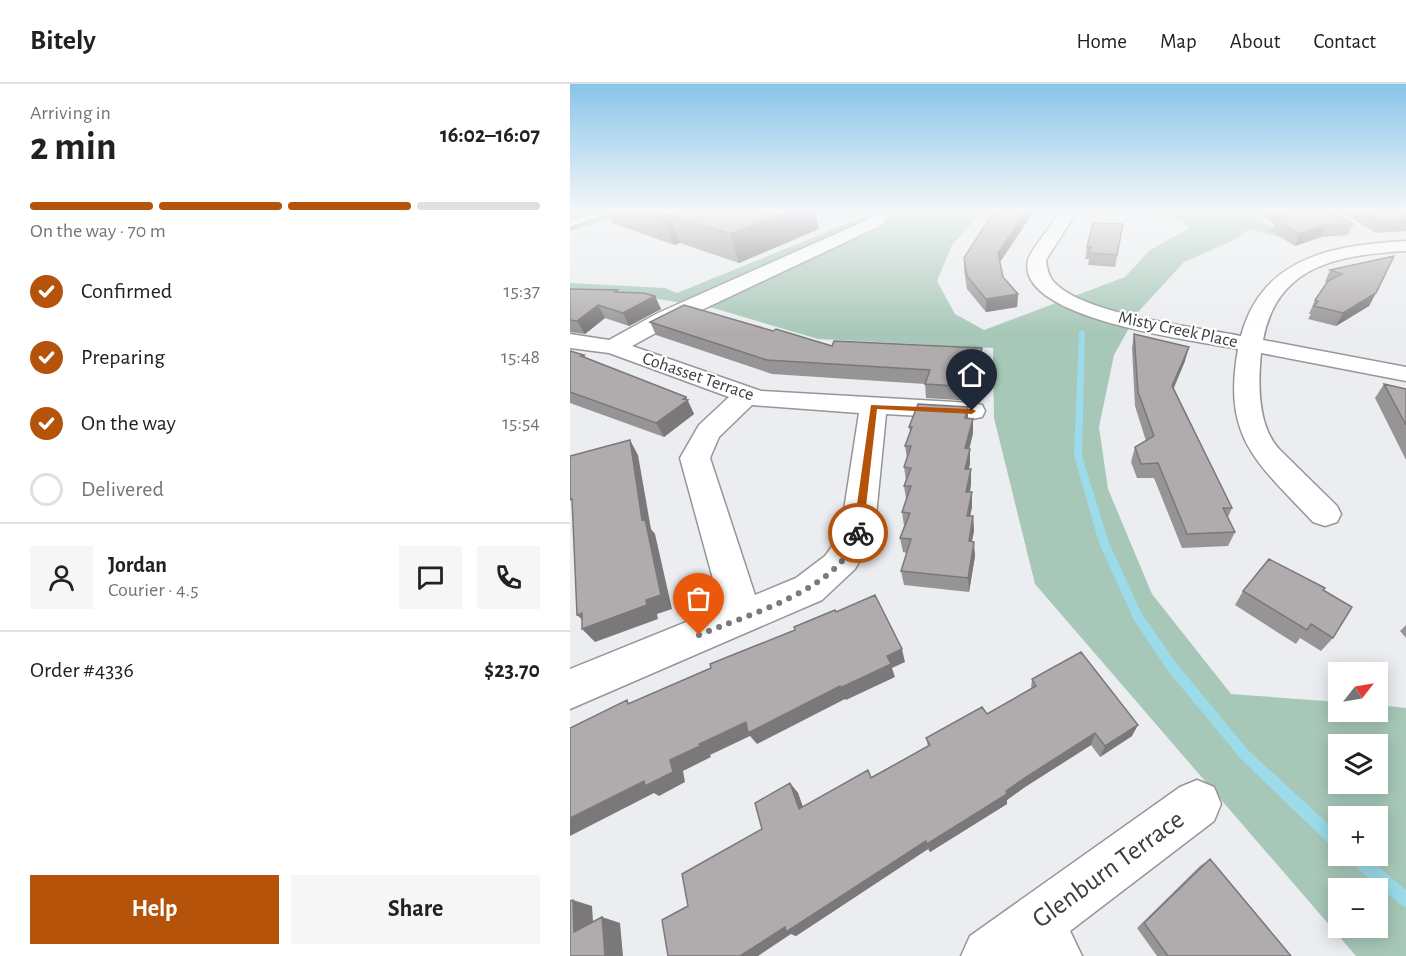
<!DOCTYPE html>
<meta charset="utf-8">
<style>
:root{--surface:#fff;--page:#f6f6f6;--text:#202124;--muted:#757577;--line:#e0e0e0;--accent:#b45309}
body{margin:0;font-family:"Alegreya Sans",sans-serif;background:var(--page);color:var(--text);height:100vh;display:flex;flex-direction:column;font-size:22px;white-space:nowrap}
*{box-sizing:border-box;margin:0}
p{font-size:20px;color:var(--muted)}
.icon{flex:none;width:33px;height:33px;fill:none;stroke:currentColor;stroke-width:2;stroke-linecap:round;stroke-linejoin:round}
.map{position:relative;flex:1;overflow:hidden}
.sheet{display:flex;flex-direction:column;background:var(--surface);width:570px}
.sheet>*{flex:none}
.needle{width:39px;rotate:59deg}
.tools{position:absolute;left:758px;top:578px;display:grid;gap:12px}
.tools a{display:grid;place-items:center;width:60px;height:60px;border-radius:0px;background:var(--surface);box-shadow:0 3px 15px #0003;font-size:30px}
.pin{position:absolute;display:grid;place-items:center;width:51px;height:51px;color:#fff;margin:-62px -26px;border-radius:50% 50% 50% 0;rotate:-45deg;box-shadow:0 0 6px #0007}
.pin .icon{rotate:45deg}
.courier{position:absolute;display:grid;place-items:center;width:60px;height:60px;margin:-30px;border:4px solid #b45309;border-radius:50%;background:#fff;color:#222;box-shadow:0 2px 8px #0007}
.headline em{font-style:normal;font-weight:600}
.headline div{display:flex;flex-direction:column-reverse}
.headline{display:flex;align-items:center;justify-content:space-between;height:102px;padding:0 30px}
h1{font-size:39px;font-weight:600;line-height:45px}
.bar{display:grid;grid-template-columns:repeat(4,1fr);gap:9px 6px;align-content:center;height:72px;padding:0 30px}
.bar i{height:8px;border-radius:4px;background:var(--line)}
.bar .on{background:var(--accent)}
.bar p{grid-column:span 4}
.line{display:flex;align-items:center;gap:15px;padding:0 30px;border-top:2px solid var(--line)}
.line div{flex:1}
.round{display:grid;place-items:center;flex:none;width:63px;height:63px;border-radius:0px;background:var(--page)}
ol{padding:0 30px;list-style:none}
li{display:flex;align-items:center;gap:18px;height:66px}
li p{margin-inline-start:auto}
li .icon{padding:6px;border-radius:50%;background:var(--accent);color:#fff;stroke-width:4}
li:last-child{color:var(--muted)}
li i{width:33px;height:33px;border:3px solid var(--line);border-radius:50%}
.action{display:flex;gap:12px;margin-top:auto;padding:12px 30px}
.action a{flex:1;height:69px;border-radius:0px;background:var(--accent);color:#fff;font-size:24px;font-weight:600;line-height:69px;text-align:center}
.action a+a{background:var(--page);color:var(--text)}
header{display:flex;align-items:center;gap:36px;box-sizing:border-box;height:84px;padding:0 30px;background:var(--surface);border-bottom:2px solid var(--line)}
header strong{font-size:28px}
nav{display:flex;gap:33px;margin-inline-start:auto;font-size:21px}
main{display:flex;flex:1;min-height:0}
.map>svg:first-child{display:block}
.green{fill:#a7c8b8;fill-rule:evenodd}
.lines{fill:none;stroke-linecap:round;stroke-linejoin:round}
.stream{fill:#9bdbea;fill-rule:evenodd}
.lane-casing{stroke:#959699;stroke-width:3}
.street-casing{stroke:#959699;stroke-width:3}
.lane{fill:#fff;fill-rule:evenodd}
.street{fill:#fff;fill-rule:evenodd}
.wall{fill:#979496}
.shaded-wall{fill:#7b787a}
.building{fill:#b0acae;stroke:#7b787a;stroke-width:1.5}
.route{fill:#b45309}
.done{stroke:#797b7c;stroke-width:6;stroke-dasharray:0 10.8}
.labels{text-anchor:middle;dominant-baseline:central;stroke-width:4.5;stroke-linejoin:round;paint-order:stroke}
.far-street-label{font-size:18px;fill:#3c3d3e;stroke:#fff}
.near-street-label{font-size:27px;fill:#3c3d3e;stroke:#fff}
</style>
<header>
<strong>Bitely</strong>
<nav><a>Home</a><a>Map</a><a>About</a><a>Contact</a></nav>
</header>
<main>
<section class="sheet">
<div class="headline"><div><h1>2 min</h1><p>Arriving in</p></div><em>16:02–16:07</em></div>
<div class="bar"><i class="on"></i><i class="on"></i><i class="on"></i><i></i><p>On the way · 70 m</p></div>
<ol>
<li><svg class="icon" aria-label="check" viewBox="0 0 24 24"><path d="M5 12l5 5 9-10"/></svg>Confirmed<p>15:37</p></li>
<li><svg class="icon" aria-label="check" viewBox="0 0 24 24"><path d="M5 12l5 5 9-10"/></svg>Preparing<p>15:48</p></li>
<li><svg class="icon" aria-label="check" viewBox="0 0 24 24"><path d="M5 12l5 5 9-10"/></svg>On the way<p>15:54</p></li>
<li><i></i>Delivered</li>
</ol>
<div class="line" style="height:108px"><a class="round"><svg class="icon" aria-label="person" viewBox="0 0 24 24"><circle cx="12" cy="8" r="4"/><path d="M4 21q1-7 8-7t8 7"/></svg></a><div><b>Jordan</b><p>Courier · 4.5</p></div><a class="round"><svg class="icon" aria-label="chat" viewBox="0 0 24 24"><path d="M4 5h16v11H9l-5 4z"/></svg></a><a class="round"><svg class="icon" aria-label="phone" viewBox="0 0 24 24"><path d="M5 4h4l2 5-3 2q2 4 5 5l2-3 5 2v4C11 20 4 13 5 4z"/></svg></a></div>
<div class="line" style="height:78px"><div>Order #4336</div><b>$23.70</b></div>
<div class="action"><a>Help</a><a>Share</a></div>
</section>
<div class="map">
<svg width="836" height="872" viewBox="0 0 836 872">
<rect width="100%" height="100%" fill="#ebedf0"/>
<path class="green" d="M0,127H64L0,147Z
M308,127H413L382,161L367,197L385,230L414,246L555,193L580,166L619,144C611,134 598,131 585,129V127H678L712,150L714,154L679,145L666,155L614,178L568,228L544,271L529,343L538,405L582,510L661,610L768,618V627H807V621L836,624V872H786L465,500L424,334L423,264L248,255L143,224L70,212L0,209V199L95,204L107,209ZM768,660H807V699H768ZM768,732H807V771H768ZM768,804H807V843H768Z"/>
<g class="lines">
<path class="stream" d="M512,246L515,248L512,372L539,459L572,530L606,579L679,667L768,749V766L763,764L671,675L598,587L564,536L529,459L504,372L509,248Z
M776,771H794L836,806V823L831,821L778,776Z"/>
<g class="lane-casing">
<path id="lane" d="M31,127H45L0,143V137Z"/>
</g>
<g class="street-casing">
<path id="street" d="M300,127L322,129L315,135L314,140L104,239L62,262L191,307L402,319L412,321L415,327L412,333L402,335L316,330L304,452L285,485L252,516L0,625V585L151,524L110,374L129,341L159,313L39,269L0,264V250L39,256L88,229L299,135ZM182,321L289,329L270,452L255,472L226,494L185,511L140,374L149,353Z
M491,127H511L504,132L476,176C477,184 478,191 483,197C512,231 627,243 671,252C692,172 765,161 836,157V167C770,171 707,180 693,256L836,283V297L691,269C688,299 687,341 709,365L767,422L771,430L767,438L755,442L743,438C687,378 652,355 668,265C630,257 444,236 458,176C460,167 485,137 491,127Z
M627,696L644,703L651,720L644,737L500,847L512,872H391L400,852L610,703Z"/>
</g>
<use href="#lane" class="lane"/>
<use href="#street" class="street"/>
</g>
<path class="wall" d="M38,127H245L249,145L169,179L110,159L104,161L43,139Z
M464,127L430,178L433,193L448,210L447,223L416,228L397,205L394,186V174Z
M685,127H763L783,140L778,151L751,153L725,162L701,147L704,140Z
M769,127H836V147L806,149Z
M553,140L545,183L518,181L519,175H515L517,163Z
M824,172L799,222L766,242L738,235L741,230H739L745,216L757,199L755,198L760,186Z
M0,205L49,208L85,212L91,225L59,242L35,234L15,250L0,248Z
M80,238L203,247L262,262L412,264V278L403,317L356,314L355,300L202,290L86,251Z
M564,250L615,277L604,304L662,424L658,433L665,448L658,462L612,464L584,394H567L561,378L565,363L576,357L565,322L562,264Z
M0,267L14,271L16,274L116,313L124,330L94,353L0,319Z
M814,300L836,305V376L805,314Z
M398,323V335H403V349L399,365L400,379L399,385L401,400L400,408H402V423L400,432H403L404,447L402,457L405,472L399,508L334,501L331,487L337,469L333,468L330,454L334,442L332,428L336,415L334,402L336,397L334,383L337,374L335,362L340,348L339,343Z
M753,506L763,554L751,567L730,554L726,560L665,521L673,507Z
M836,541V554L830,547Z
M462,595L562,652L530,673L521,661L455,703L437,716V720L360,768L358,765L226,852L221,850L118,822L192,745L220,699L228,709L233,723L301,693L358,662L356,654L417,630L461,605Z
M640,775L721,872H587L567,844L630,782Z"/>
<path class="shaded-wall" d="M219,127H245L249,145L169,179L160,150Z
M457,127H464L428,181V169Z
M99,131L110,159L104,161L93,133Z
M755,141L751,153L725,162L729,150Z
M806,209L799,222L766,242L773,229Z
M448,210L447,223L416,228V215Z
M85,212L91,225L59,242L53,229Z
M28,221L35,234L15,250L7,237Z
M619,263L615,277L598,316L602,302Z
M412,264V278L403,317V303Z
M116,313L124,330L94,353L86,339Z
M398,323V337L395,334Z
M403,335V349L396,379L395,364Z
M60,356L68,371L81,445L85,450L102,525L87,530L88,535L25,558L12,545L19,542L7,531L76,516L72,436Z
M400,365V379L395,399V385Z
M401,385V400L397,422L396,408Z
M402,408V423L397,446V432Z
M403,432L404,447L399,471V457Z
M404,458L405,472L399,508L398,494Z
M332,565L335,578L322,584L325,593L276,616L275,615L187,660L180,652L140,671L141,673L113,687L115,698L89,712L84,709L0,752V734L129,660Z
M568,641L562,652L530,673L535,662Z
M525,649L521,661L455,703L437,716V720L360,768L357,760L456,693Z
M220,699L228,709L237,735L229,725Z
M356,757L358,765L226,852L221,850L188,872H170L215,843Z
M3,816L22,822L24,853L4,848Z
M32,833L50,839L53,872H35Z"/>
<path class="building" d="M76,127H219L160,150L99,131L93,133Z
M424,127H457L428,169L433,193L448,210L416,215L397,192L394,174Z
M705,127H763L783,140L755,141L729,150L705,136L712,132Z
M793,127H836V136L812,138Z
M523,139L553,140L547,171L519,169L521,163H517Z
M824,172L806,209L773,229L744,222L748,217L745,216L758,197L772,190L760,186Z
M0,205L48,206L45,208L73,209L85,212L53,229L28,221L7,237L0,236Z
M114,221L203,247L206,245L262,262L264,257L412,264L403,303L355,300L360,286L197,276L80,238Z
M564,250L619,263L602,302L662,424H653L665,448L617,450L588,379L571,380L565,363L584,352L568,308Z
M0,267L14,271L11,272L116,313L113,315L118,316L86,339L0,308Z
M814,300L836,305V341Z
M348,320L398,323L395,334L403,335L395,364L400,365L395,385H401L396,408H402L397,432H403L399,457L404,458L398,494L331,487L341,455L330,454L340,429L332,428L341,402H334L341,384L334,383L341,362H335L342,343H339Z
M60,356L72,436L75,435L91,511L76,516L77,521L12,545V529L7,531L2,415L0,416V372Z
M699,475L755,504L753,506L782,523L763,554L741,540L737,546L673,507Z
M305,511L332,565L317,572L321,580L270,604V602L178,649L176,638L129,660L130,662L100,676L103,688L75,702L74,697L0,734V644L57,616L58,620L141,584L140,580L225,546L224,543L265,526L266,528Z
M511,568L568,641L535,662L525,649L456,693L436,707L437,710L357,760L356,757L216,848L215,843L170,872H98L92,836L118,822L112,790L192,745L185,719L220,699L229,725L298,686L301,694L360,661L356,654L412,623L417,630L466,602L462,595Z
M640,775L721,872H598L574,839Z
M3,816L4,848L32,833L35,872H0V817Z"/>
<linearGradient id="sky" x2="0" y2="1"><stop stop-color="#89c4e9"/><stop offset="0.51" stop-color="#f6f7f8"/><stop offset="1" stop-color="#f6f7f8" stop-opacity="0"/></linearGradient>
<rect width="836" height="249" fill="url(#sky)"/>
<path class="route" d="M301,321L402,325L406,327L402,330L307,325L293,449L288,453L283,449Z"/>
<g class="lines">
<path class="done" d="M129,551C179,530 272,505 288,449"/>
</g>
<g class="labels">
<g class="far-street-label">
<text transform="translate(608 246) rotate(12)">Misty Creek Place</text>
<text transform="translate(128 293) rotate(19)">Cohasset Terrace</text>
</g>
<g class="near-street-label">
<text transform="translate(538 785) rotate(-36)">Glenburn Terrace</text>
</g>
</g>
</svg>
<div class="tools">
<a><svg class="needle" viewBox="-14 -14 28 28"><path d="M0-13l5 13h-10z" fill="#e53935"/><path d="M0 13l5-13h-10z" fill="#757577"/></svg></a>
<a><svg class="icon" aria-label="layers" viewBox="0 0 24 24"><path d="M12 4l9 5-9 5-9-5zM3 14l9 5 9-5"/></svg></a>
<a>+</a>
<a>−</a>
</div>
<div class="pin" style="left:129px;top:551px;background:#ea580c"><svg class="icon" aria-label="bag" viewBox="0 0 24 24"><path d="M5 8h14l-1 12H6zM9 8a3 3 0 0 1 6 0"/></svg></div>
<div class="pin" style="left:402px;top:327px;background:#1f2937"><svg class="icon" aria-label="home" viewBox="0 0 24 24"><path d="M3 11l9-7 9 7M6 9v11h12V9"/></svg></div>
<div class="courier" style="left:288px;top:449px"><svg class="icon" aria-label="bike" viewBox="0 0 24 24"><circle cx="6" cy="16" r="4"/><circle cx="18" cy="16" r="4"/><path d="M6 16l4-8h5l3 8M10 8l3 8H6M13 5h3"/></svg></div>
</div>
</main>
